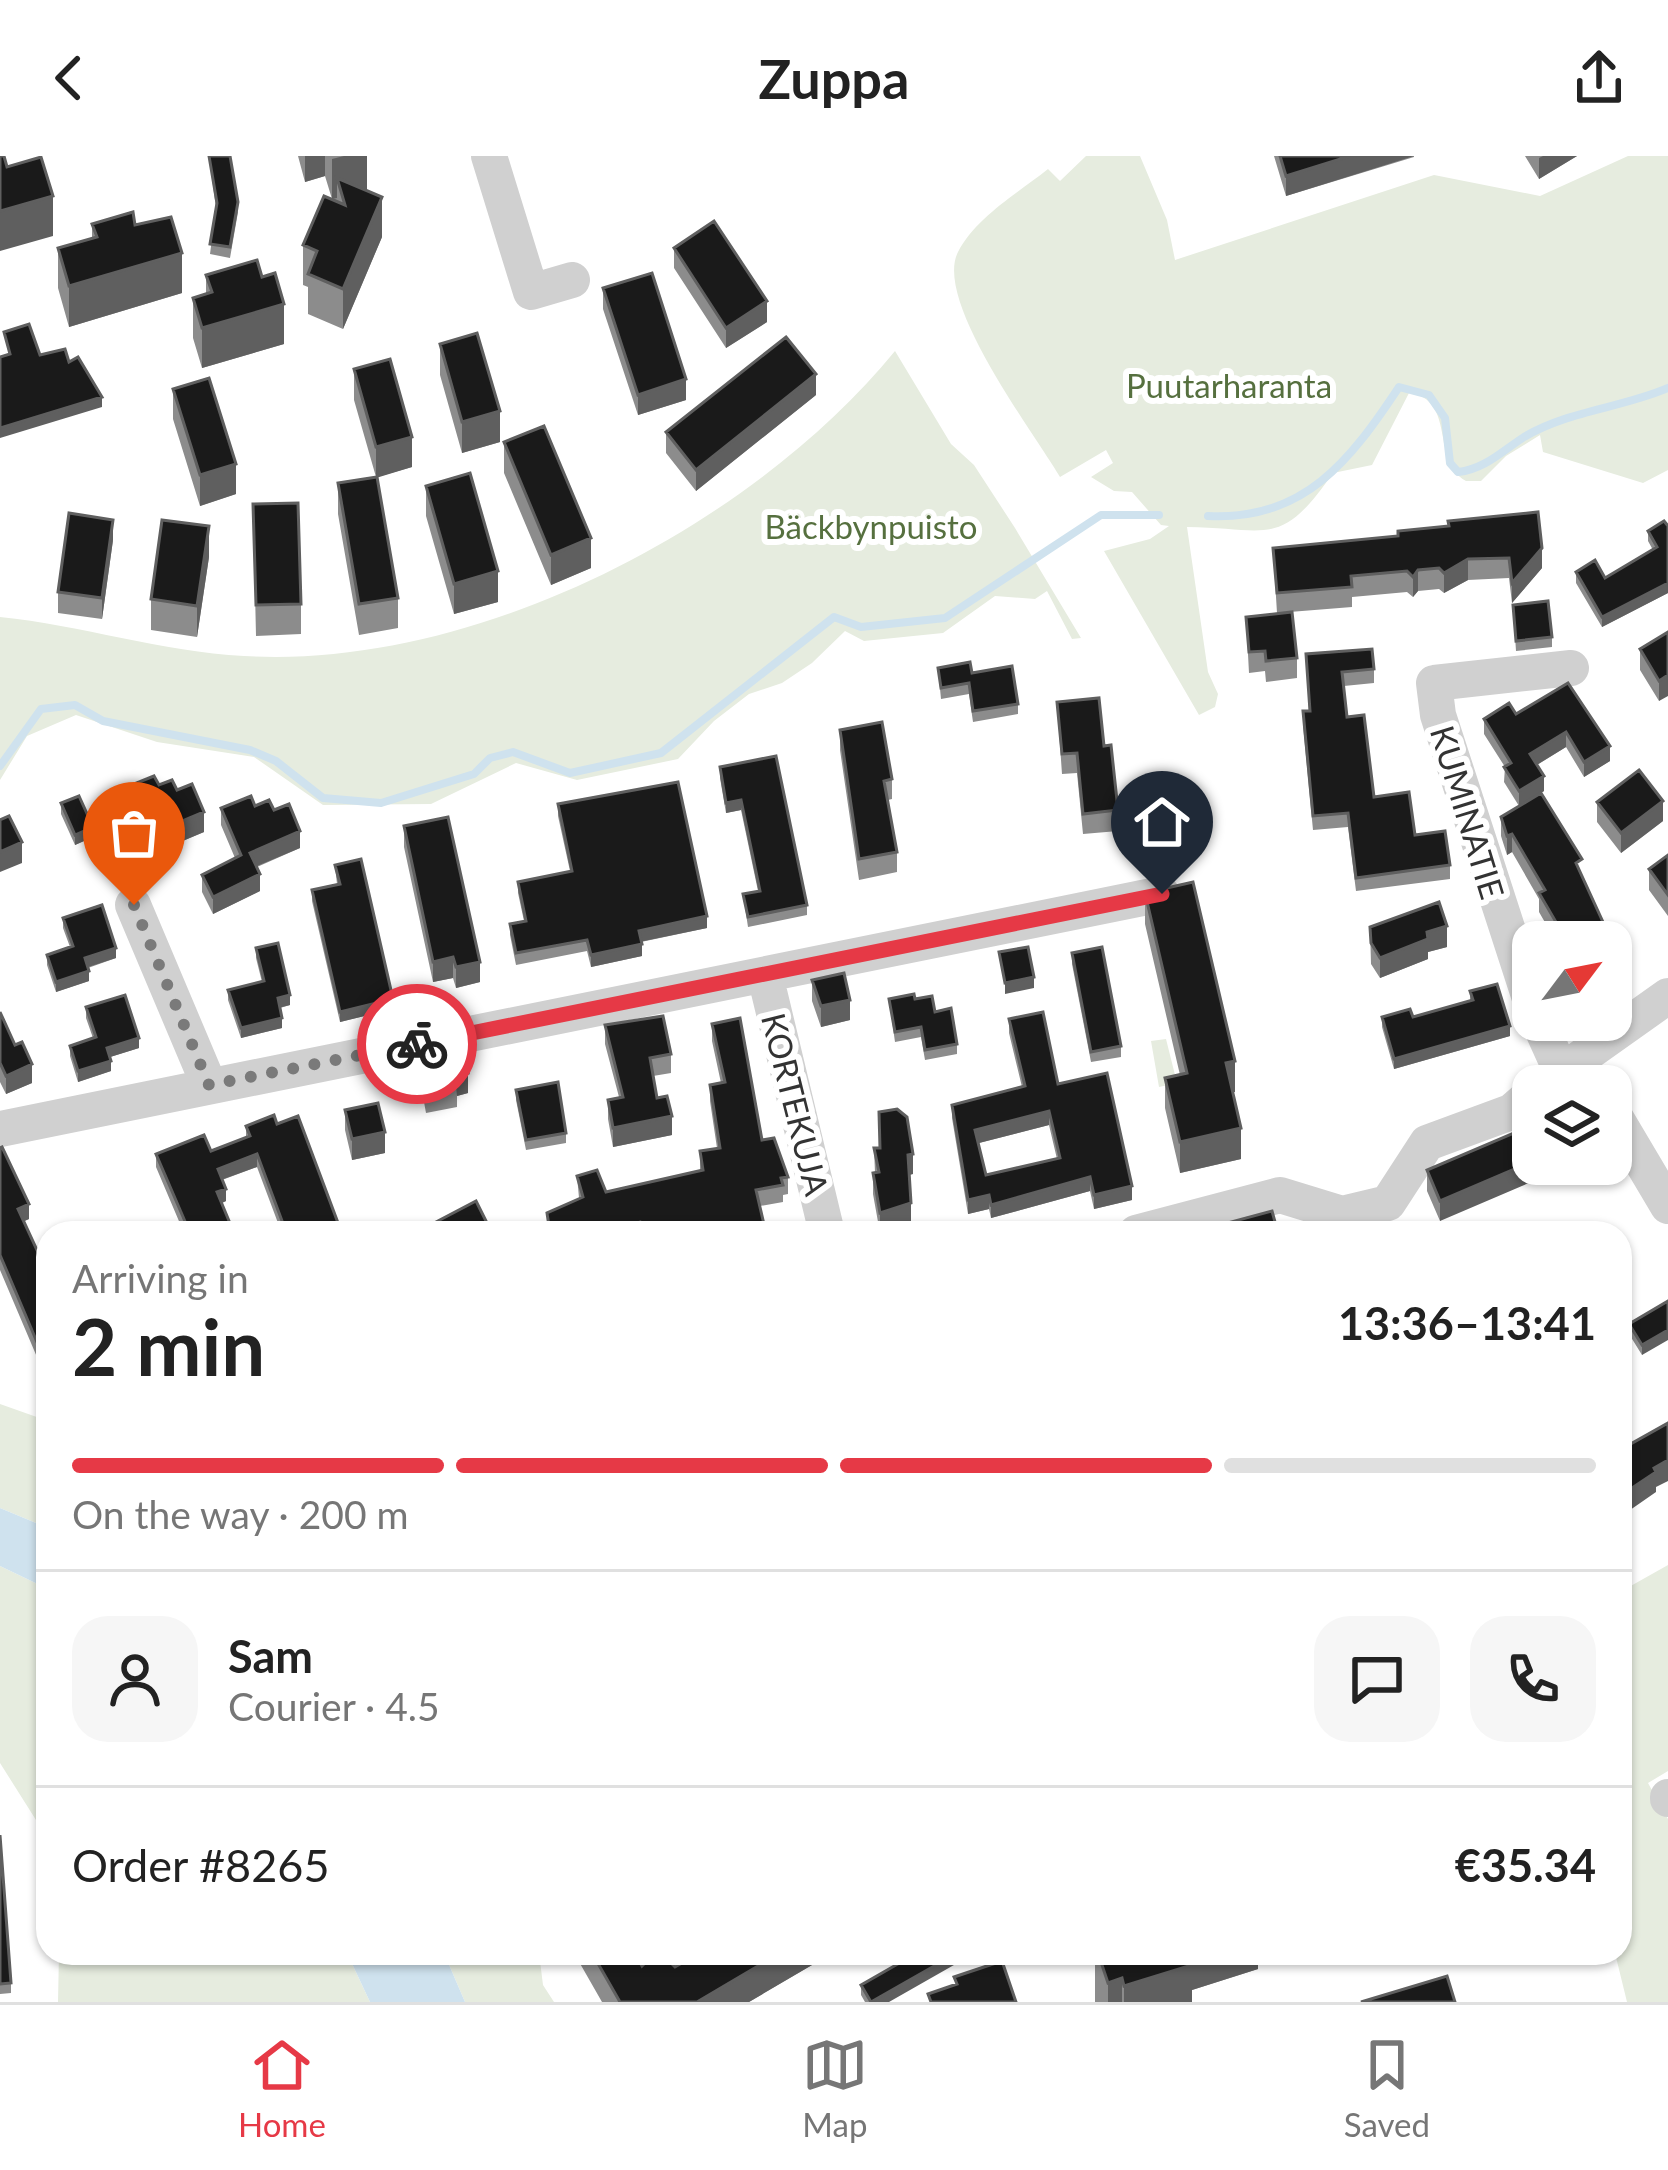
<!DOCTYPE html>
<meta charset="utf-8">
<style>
:root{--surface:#fff;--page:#f6f6f6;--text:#222;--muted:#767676;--line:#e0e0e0;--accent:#e63946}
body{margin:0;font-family:Lato,sans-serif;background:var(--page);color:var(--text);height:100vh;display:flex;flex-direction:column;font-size:45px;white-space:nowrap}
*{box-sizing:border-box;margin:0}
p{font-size:39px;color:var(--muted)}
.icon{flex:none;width:66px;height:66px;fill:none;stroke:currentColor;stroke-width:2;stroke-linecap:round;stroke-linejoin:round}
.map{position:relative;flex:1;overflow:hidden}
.drawer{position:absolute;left:36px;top:1065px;width:1596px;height:744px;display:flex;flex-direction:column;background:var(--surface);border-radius:36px;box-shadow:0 3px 9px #0004}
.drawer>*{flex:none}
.needle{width:78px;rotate:58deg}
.fabs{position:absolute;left:1512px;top:765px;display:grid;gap:24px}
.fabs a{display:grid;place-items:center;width:120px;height:120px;border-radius:24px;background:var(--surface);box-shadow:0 3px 9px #0004;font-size:60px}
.pin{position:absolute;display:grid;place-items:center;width:102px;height:102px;color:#fff;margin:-123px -51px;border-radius:50% 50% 50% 0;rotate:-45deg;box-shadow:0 0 12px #0007}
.pin .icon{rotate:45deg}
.courier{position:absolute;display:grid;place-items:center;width:120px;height:120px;margin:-60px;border:9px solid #e63946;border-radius:50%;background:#fff;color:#222;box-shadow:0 3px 15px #0007}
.head em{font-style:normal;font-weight:700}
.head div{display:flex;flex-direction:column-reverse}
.head{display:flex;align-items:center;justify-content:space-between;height:204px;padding:0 36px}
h1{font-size:78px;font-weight:700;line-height:90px}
.bar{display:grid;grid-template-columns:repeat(4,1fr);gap:18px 12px;align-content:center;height:144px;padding:0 36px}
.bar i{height:15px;border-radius:9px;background:var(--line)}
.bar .active{background:var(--accent)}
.bar p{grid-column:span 4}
.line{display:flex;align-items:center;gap:30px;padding:0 36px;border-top:3px solid var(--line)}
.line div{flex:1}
.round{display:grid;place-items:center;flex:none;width:126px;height:126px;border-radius:36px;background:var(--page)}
header{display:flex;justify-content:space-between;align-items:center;height:156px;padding:0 36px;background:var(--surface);font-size:54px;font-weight:700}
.tab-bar{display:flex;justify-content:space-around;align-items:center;height:168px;border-top:3px solid var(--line);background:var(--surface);font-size:33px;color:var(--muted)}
.tab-bar a{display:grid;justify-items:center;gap:6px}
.tab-bar .active{color:var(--accent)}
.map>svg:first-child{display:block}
.green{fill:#e6ecdf}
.water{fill:#cfe2ee}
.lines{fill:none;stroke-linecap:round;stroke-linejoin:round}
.stream{stroke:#cfe2ee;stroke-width:8}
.minor{stroke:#d0d0d0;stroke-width:36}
.wall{fill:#8c8c8c;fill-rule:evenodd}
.shaded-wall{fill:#5f5f5f}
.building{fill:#1a1a1a;stroke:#5f5f5f;stroke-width:3;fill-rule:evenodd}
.done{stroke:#7a7a7a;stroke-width:12;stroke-dasharray:0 21.6}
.route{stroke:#e63946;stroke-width:15}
.labels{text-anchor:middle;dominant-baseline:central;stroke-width:12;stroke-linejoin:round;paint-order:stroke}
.park-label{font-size:33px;fill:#56703f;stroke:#fff}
.street-label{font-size:33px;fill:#333;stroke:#fff}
</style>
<header><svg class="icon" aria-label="back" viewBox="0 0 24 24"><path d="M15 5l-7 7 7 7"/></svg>Zuppa<svg class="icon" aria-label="share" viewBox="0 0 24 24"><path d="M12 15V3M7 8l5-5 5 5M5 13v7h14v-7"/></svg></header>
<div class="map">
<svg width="1668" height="1846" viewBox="0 0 1668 1846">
<rect width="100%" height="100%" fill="#fff"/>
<path class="green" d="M1086,0H1140L1167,64L1175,104L1434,19L1540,40L1628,0H1668V314L1643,327L1543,296L1540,279L1506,300L1481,325H1466C1430,305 1457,243 1409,237L1372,309L1333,317C1280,393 1270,372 1187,371L1208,516L1218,538L1215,551L1199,559L1104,395L1150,383L1169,370L1161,369L1132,336L1114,335L1091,321L1113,307L1106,294L1060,321C1034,277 933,144 958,96C976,61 1018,37 1048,13L1060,25Z
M895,195L951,288L974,309L1015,372L1081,482L1072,483L1047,435L1035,443L995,440L943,477L864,485L845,475L812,507L782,527L749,538L714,565L678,603L577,624L516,607L431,648L323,649L254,601L157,586L76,559L27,580L0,624V461C81,469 162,496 244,500C475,514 751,371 895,195Z
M1166,883L1177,927L1159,931L1151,885Z
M0,1248L48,1265V1372L0,1352Z
M1668,1409V1615L1648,1627L1668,1663V1846H1627L1615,1797H1620V1436Z
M0,1410L48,1433V1721L36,1664L0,1607Z
M59,1797H347L370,1846H58Z
M444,1797H539L543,1829L554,1846H465Z"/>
<path class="water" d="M0,1352L48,1372V1433L0,1410Z
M347,1797H444L465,1846H370Z"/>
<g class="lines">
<path class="stream" d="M1208,360C1304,365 1350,305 1399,231L1429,239L1445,262L1450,307L1458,316C1485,313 1502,295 1524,281C1567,255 1622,252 1668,232
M0,610L41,553L75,549L103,565L250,594L276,605L323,642L381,647L474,618L490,602L513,596L570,617L661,597L834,461L861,471L945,462L1101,359H1159"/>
<path class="minor" d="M489,0L531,136L572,124
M133,749L209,929
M765,819L827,1077
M1533,852L1438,559L1434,527L1571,512
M1538,864L1562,917
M1541,930L1668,840
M1611,954L1668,1050
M0,973L1162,738
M1136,1077L1280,1039L1342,1058L1388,1047L1427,987L1511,956L1533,937
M1668,1641V1643"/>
</g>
<path class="wall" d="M209,0L238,56L230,102L210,98L216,52Z
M298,0H367V34L382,81L343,173L308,158V131L303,129V89L332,43L325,20L305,26Z
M1274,0H1414V1L1286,40Z
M1525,0H1577L1539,23Z
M92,68L135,69L182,137L69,171L58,132V92L92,82Z
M674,92L767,166L726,192L674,112Z
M206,119L284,188L202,212L193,182V142L206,138Z
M603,132L686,244L638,259L603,153Z
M440,188L500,286L462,297L440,219Z
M354,213L412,311L377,321L398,442V472L359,479L338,358V327L376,321L354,244Z
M173,233L236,338L200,350L173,263Z
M816,239L696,335L666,297V276Z
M504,286L591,412L551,429L504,317Z
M426,330L498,446L454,458L426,360Z
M253,348L301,448V478L256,480Z
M1448,370L1542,412L1512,447L1509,422L1468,424L1444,437L1439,433L1418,435L1413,441L1407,436L1352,441V451L1277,457L1273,392L1398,380Z
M1668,370V437L1602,471L1576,427V416L1605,422L1653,394L1648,385V375Z
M113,384L102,463L58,457V436Z
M209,401L197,481L151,474V443Z
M1513,449L1552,481V491L1516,495Z
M1246,461L1297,502V522L1266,526L1265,515L1249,517Z
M1668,476L1659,545L1640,514V493Z
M1306,498L1374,513V527L1344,530L1347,561L1374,641L1450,709V723L1356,735L1348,671L1313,674L1303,569V555H1309Z
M938,512L972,517L1018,548V558L973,566L969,538L941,543Z
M1568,527L1610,605L1584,621L1566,591L1537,609L1544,635L1541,637L1582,721L1608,786H1554V782L1539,756V743L1512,696L1507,699L1501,680V661L1519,650L1504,626L1505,611L1484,578V563L1516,558Z
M1057,546L1104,590L1118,654V675L1083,678L1077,617L1062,618Z
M840,574L892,623V643L888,644L897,696V716L859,724L840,594Z
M720,611L807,749V759L748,771L743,738L758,735L741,654L726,657L720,622Z
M159,629L177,634L204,676L173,689L167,673L136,681L124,653V632Z
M1597,646L1663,665L1621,697L1597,666Z
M61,647L93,681L75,689L61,658Z
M558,648L707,772L641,786L642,800L591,811L587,795L516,809L510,779V768L524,765L518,737V726L570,715L558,660Z
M255,650L300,692L257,711L260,735L213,758L202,736V719L235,702L221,669V652Z
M404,670L480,826L456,832L453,822L433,826L404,691Z
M1668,699V760L1649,734V713Z
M335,709L393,853L340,866L312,745V734L337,728Z
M1145,737L1235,936H1233L1241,1003L1180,1017L1165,952V922L1180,919L1145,768Z
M63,762L116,802L88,812L89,825L56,836L47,809V799L70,791L63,772Z
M1370,771L1447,791L1428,796V803L1380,822L1371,808Z
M256,792L290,849L280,852L282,872L241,882L228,844V834L262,826L256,802Z
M1072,797L1121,890V901L1091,906L1072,808Z
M812,824L850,864L821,871L812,845Z
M1470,835L1510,880L1394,913L1382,871V861H1413L1470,844Z
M889,843H915L935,856L957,888V898L925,904L921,881L895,886Z
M86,851L139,892L110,901L111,915L78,926L70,900V890L93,882L86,862Z
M0,856L32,927L6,938L0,926Z
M1009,863L1058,928L1132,1044L1094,1053L1090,1035L991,1062L989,1053L968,1058L952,962V949L1022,931L1009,877ZM1049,969L1057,1003L986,1019L979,987Z
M712,868L762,984L788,1021V1038L783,1039V1046L760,1050L766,1077H548L547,1057L579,1042L577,1020L606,1036L700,1014V995L717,992L710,945V929L721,927L712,885Z
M605,869L671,898V917L653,920L657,942L672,979L613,991L608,963V944L619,941L605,888Z
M431,899L468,937L457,940V951L426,957L422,935V915L431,913Z
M516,934L566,977V987L526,994L516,944Z
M345,954L385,997L352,1004L345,974Z
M277,968L338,1077H272V1069L278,1067L257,1011L222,1024L226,1045L222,1047L234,1077H184L156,1011V998L211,995L246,982V970Z
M1533,969L1440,1065L1427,1035V1014Z
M0,992L29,1063L24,1065L48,1118V1227L0,1114Z
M874,992L913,1018L909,1019L911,1068L880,1077L873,1038V1017H875Z
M1668,1145L1642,1199L1629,1178V1168Z
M0,1679L11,1827V1837L0,1838Z
M574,1797H635L642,1810L675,1811L812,1797V1809L749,1846H602Z
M1095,1797H1271L1258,1801V1813L1192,1834V1846H1095Z
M861,1829L889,1846H865L861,1839Z"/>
<path class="shaded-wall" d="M305,0H325V20L305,26Z
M344,0H367V34L337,22V42L332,43V3Z
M1350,0H1414L1286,40V20Z
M1543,0H1577L1539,23V2Z
M53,40V80L0,95V55Z
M382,41V81L343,173V133Z
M182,97V137L69,171V130Z
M767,145V166L726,192V172Z
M284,148V188L202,212V172Z
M816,218V239L696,335V314Z
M686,223V244L638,259V239Z
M102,241V251L0,282V272Z
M500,255V286L462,297V266Z
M412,281V311L376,322V291Z
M236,308V338L200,350V319Z
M113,364V384L102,463V442Z
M209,370V401L197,481V450Z
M591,382V412L551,429V399Z
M1542,392V412L1512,447V427Z
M1468,403V424L1444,437V417Z
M1418,414V435L1413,441V421Z
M498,415V446L454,458V428Z
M1668,427V437L1602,471V461Z
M1668,519V540L1659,545V525Z
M1566,576V591L1530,613V598Z
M1610,590V605L1584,621V606Z
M1544,620V635L1519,650V635Z
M741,644V654L726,657V647Z
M1663,645V665L1621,697V677Z
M167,653V673L136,681V660Z
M204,656V676L173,689V669Z
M93,671V681L75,689V679Z
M300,675V692L250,713V697Z
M1512,678V696L1507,699V680Z
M22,686V707L0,716V696Z
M260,718V735L213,758V741Z
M707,760V772L639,786V775Z
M1447,770V791L1428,796V803L1380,822V802L1427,776Z
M642,788V800L591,811V799Z
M116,792V802L85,812V802Z
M453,801V822L433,826V806Z
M480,806V826L456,832V811Z
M89,815V825L56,836V826Z
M1622,815V834L1611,841V822Z
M1034,821V832L1005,838V827Z
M290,839V849L278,852V842Z
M393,843V853L340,866V856Z
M850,844V864L821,871V850Z
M282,862V872L241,882V872Z
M1510,870V880L1394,913V903Z
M139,882V892L107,902V892Z
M111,905V915L78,926V915Z
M1235,905V936L1226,938V907Z
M32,908V927L6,938V920Z
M468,917V937L457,940L455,920Z
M1049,955V969L975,988V974Z
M672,960V979L613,991V972Z
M1241,972V1003L1180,1017V986Z
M385,976V997L352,1004V983Z
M257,998V1011L218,1025V1013Z
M913,998V1018L908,1019V999Z
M1533,1005V1008H1573L1440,1065V1045Z
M1090,1021V1035L991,1062V1049Z
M1132,1030V1044L1094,1053V1039Z
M226,1033V1045L217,1049V1036Z
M989,1039V1053L968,1058V1044Z
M911,1047V1068L880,1077V1057Z
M29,1048V1063L18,1068V1053Z
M640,1066V1077H601Z
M338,1067V1077H317V1075Z
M1668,1174V1184L1642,1199V1189Z
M1668,1304V1325L1656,1331V1336L1620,1361V1340L1654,1312Z
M780,1797H812V1809L749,1846H697Z
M957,1797H975L889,1846H871Z
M1180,1797H1271L1258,1801V1813L1192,1834V1846H1124V1830Z
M1122,1822V1846H1108V1827Z"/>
<path class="building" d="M0,0H4L7,11L41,1L53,40L0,55Z
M209,0H230L238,46L230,91L210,88L217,47Z
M1280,0H1350L1286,20Z
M337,22L382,41L343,133L308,118L317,95L303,89L324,40L345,49Z
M133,56L135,69L171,61L182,97L69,130L58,92L97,81L92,68Z
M714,65L767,145L726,172L674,92Z
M257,104L262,121L275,117L284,148L202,172L193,142L212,136L206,119Z
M652,117L686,223L638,239L603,132Z
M29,168L40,199L65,193L69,206L78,201L102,241L0,272V201L10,198L4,176Z
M477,177L500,255L462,266L440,188Z
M786,181L816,218L696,314L666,276Z
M390,203L412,281L376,291L354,213Z
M209,222L236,308L200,319L173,233Z
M544,270L591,382L551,399L504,286Z
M470,317L498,415L454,428L426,330Z
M377,321L398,442L359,448L338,327Z
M298,347L301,448L256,449L253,348Z
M1538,356L1542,392L1512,427L1509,402L1468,403L1444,417L1439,412L1418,414L1413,421L1407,415L1351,420L1352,431L1277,437L1273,392L1398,380V375L1449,370L1448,365Z
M69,357L113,364L102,442L58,436Z
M162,364L209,370L197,450L151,443Z
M1664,365L1668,370V427L1602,461L1576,416L1595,404L1605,422L1657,391L1648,375Z
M1548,445L1552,481L1516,485L1513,449Z
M1292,456L1297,502L1266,505L1265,495L1249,496L1246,461Z
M1668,476V519L1659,525L1640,493Z
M1372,493L1374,513L1342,516L1347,561L1364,559L1374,641L1409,636L1415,679L1445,675L1450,709L1356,722L1348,657L1313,660L1303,555H1310L1306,498Z
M970,506L972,517L1012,510L1018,548L973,555L969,527L941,532L938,512Z
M1568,527L1610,590L1584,606L1566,576L1530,598L1544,620L1519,635L1504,611L1511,607L1484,563L1509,547L1516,558Z
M1099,542L1104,590L1111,589L1118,654L1083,658L1077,597L1062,598L1057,546Z
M882,566L892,623L884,625L897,696L859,703L840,574Z
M776,600L807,749L748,761L743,738L760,735L741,644L726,647L720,611Z
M1639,614L1663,645L1621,677L1597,646Z
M154,620L159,629L172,624L177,634L192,628L204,656L173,669L167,653L136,660L124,632Z
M678,626L707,760L639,775L642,788L591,799L587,784L516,797L510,768L526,765L518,726L572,715L558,648Z
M1541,637L1582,703L1576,707L1608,777L1602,780L1605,786H1558L1554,777L1560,773L1539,737L1545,734L1512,678L1507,680L1501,661Z
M79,640L93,671L75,679L61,647Z
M251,640L255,650L269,644L274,654L289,648L300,675L250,697L260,718L213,741L202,719L241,699L221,652Z
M9,660L22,686L0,696V664Z
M448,661L480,806L456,811L453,801L433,806L404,670Z
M1668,699V739L1649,713Z
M361,703L393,843L340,856L312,734L340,728L335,709Z
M1193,726L1235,905L1226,907L1241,972L1180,986L1165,922L1187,917L1145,737Z
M1439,746L1447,770L1427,776L1428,783L1380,802L1371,787L1370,771Z
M102,749L116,792L85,802L89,815L56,826L47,799L73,790L63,762Z
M278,787L290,839L278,842L282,862L241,872L228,834L264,825L256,792Z
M1028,791L1034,821L1005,827L999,796Z
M1102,791L1121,890L1091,896L1072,797Z
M1611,796L1622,815L1611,822Z
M844,817L850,844L821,850L812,824Z
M1497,828L1510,870L1394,903L1382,861L1410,853L1413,861L1473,844L1470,835Z
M914,838L915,843L932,840L935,856L951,852L957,888L925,894L921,871L895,876L889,843Z
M125,839L139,882L107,892L111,905L78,915L70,890L96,881L86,851Z
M0,856L15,889L22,886L32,908L6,920L0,907Z
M1043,856L1058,928L1107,917L1132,1030L1094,1039L1090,1021L991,1049L989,1039L968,1044L952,949L1025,930L1009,863ZM1049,955L1060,1002L986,1019L975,974Z
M663,860L671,898L650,902L657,942L667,940L672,960L613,972L608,944L623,941L605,869Z
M740,862L762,984L774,982L788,1021L781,1022L783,1029L756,1034L766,1077H643L640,1066L601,1077H550L547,1057L583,1041L577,1020L597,1014L606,1036L703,1014L700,995L720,992L710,929L725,926L712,868Z
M464,893L468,917L455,920L457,931L426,937L422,915L433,913L431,899Z
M558,926L566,977L526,984L516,934Z
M378,947L385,976L352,983L345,954Z
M897,953L907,961L913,998L908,999L911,1047L880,1057L873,1017L879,1016L874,992H880L879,956Z
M274,959L277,968L298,960L338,1067L317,1075L318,1077H275L272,1069L282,1065L257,998L218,1013L226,1033L217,1036L234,1077H190L156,998L204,979L211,995L250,980L246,970Z
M1533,969V1005L1440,1045L1427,1014Z
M2,991L29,1048L18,1053L48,1118V1212L0,1099V992Z
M476,1045L492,1077H415Z
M1272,1055L1278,1077H1233L1231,1066Z
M1170,1070L1172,1077H1141Z
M1668,1145V1174L1642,1189L1629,1168Z
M1668,1267V1304L1654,1312L1656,1316L1620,1340V1294Z
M0,1679L11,1827L0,1828Z
M592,1797H635L642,1810L655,1797H661L675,1811L700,1797H780L697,1846H620Z
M917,1797H957L871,1846L861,1829Z
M1098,1797H1187L1192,1809L1124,1830L1122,1822L1108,1827Z
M1002,1805L1016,1846H931L928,1838L957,1828L954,1821Z
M1447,1820L1455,1846H1361Z"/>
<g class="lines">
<path class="done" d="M134,749L209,929L417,888"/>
<path class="route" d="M417,888L1162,738"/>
</g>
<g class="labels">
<g class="park-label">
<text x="1229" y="229">Puutarharanta</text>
<text x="871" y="370">Bäckbynpuisto</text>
</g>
<g class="street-label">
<text transform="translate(1468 656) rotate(73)">KUMINATIE</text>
<text transform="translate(796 948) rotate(76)">KORTEKUJA</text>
</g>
</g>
</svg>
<div class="fabs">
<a><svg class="needle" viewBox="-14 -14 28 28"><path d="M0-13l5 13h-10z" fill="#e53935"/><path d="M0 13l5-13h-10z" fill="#767676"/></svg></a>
<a><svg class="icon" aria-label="layers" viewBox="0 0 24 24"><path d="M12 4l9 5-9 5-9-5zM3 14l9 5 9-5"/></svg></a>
</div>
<div class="pin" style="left:134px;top:749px;background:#ea580c"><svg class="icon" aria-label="bag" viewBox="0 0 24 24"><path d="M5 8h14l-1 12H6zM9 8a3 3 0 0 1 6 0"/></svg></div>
<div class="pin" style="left:1162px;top:738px;background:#1f2937"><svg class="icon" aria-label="home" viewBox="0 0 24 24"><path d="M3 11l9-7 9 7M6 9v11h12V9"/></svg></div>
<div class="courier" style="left:417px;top:888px"><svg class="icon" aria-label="bike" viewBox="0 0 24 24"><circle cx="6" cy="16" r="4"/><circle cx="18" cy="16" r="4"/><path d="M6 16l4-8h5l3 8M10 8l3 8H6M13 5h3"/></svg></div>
<section class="drawer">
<div class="head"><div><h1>2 min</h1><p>Arriving in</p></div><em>13:36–13:41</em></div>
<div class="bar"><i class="active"></i><i class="active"></i><i class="active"></i><i></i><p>On the way · 200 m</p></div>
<div class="line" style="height:216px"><a class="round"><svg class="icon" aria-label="person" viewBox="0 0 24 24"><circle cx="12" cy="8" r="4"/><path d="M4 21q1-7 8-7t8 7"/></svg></a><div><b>Sam</b><p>Courier · 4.5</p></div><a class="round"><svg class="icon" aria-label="chat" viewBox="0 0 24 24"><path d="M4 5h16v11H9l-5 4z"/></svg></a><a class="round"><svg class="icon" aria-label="phone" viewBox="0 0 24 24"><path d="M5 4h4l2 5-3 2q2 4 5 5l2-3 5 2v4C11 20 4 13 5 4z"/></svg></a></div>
<div class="line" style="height:156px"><div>Order #8265</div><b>€35.34</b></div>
</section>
</div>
<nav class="tab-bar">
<a class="active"><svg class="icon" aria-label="home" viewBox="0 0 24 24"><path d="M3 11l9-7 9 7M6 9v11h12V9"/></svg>Home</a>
<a><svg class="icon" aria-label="map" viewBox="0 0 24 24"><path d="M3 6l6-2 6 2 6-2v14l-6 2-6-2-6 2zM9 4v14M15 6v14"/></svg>Map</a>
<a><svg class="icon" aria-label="saved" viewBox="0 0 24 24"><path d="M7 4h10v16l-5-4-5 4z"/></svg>Saved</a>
</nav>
